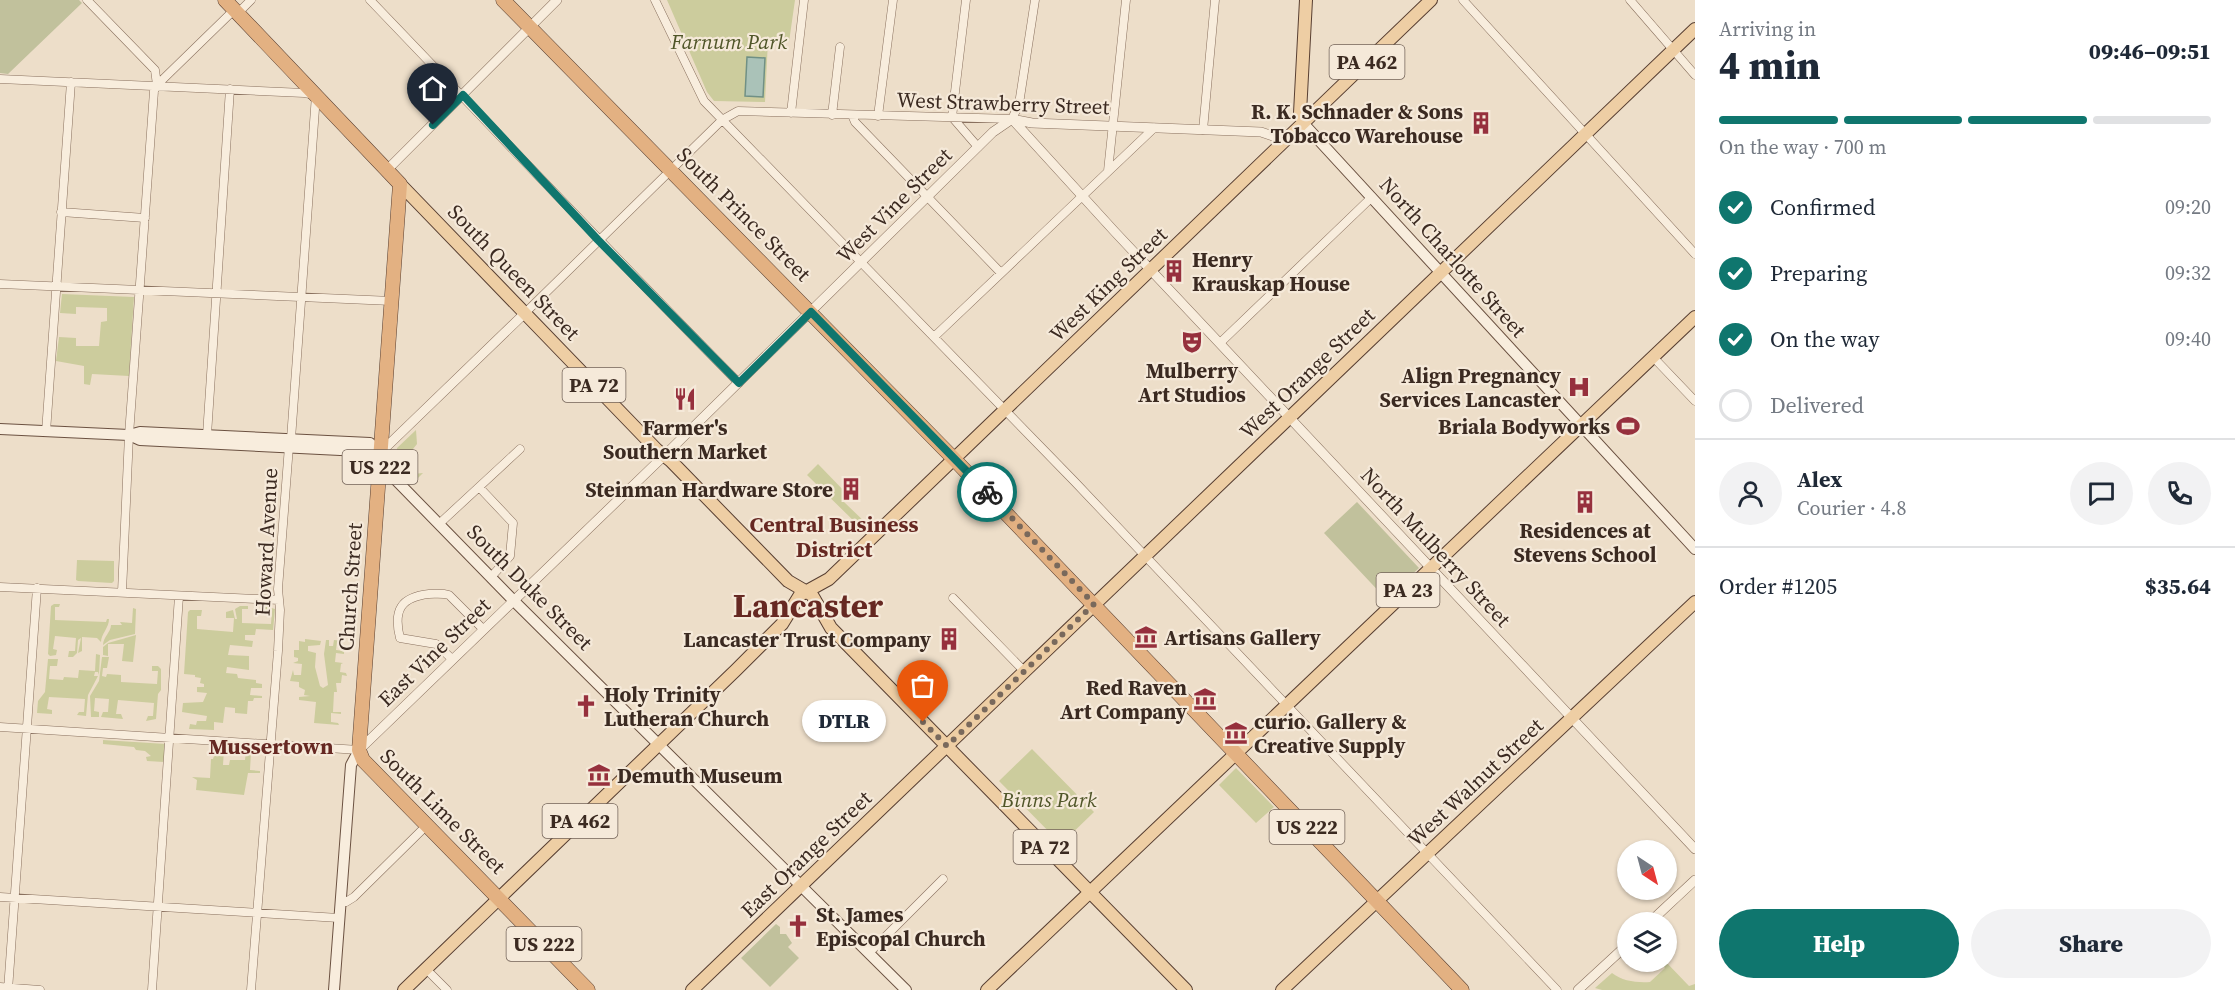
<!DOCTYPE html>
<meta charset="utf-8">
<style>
:root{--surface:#fff;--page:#f2f2f3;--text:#1f2937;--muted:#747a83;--line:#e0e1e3;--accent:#0f766e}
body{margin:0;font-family:"Source Serif 4",serif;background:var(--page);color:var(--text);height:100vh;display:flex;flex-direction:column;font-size:22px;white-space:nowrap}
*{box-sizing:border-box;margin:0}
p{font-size:20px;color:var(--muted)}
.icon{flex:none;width:33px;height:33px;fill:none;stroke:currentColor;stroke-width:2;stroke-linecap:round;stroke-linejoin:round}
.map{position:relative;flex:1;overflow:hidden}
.panel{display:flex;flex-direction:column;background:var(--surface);width:540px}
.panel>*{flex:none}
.needle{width:39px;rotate:144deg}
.fabs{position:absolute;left:1617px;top:840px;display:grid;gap:12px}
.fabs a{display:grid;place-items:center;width:60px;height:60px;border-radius:50%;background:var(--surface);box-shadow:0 2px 4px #0004;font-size:30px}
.pin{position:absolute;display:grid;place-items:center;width:51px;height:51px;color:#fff;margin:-62px -26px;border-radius:50% 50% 50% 0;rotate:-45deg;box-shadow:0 0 6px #0007}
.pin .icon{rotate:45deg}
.courier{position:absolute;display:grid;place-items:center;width:60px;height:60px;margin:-30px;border:4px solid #0f766e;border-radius:50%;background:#fff;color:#222;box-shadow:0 2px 8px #0007}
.bubble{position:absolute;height:42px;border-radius:21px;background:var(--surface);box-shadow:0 2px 4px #0004;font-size:20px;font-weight:800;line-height:42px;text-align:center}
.summary em{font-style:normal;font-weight:800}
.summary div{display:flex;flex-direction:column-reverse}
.summary{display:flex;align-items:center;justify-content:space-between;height:102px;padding:0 24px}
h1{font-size:39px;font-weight:800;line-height:45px}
.bar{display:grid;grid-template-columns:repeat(4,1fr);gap:9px 6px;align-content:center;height:72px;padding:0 24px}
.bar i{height:8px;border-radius:4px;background:var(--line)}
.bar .active{background:var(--accent)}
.bar p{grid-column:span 4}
.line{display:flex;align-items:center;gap:15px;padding:0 24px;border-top:2px solid var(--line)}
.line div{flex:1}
.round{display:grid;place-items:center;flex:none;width:63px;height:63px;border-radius:32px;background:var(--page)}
ol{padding:0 24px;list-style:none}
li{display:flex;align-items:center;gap:18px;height:66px}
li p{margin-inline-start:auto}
li .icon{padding:6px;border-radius:50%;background:var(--accent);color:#fff;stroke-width:4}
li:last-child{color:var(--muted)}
li i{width:33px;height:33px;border:3px solid var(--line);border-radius:50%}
.primary-button{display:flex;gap:12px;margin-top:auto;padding:12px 24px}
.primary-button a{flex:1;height:69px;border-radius:36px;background:var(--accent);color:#fff;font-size:24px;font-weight:800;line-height:69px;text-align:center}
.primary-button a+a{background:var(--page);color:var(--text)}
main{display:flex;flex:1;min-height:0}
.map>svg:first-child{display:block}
.green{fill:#cccc9d}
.cemetery{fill:#c1c19c}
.water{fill:#aac2b8;stroke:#709085;stroke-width:1.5}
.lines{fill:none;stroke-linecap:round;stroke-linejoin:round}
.minor-casing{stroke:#89705e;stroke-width:9}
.tertiary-casing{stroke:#89705e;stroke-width:10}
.secondary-casing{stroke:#6b5141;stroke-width:12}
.primary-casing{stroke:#583f32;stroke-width:14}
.trunk-casing{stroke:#583f32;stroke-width:15}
.minor{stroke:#f8eddd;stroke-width:8}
.tertiary{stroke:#f8eddd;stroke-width:9}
.secondary{stroke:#f8eddd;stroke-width:10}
.primary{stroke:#eecea4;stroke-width:12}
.trunk{stroke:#e3b182;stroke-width:14}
.done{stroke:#79695c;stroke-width:6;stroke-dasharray:0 10.8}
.route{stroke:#0f766e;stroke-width:8}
.labels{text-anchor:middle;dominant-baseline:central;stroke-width:4.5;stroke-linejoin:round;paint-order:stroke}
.shield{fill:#f5e9d9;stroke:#736358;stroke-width:1.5}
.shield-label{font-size:20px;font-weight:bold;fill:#3b2a21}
.park-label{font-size:21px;font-style:italic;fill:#505629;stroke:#f5e9d9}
.street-label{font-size:21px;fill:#3b2a21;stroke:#f5e9d9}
.poi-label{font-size:21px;font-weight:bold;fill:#3b2a21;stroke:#f5e9d9;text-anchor:end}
.neighbourhood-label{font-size:22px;font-weight:bold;fill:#662822;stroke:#f5e9d9}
.town-label{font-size:33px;font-weight:bold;fill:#662822;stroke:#f5e9d9}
</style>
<main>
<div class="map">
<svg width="1695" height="990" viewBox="0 0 1695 990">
<rect width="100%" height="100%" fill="#eddec9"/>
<path class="green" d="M667,0H795L789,42L768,40L765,102L714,101L707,92Z
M62,294L134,297L129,376L92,374L90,385L84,384V366L56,361L59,337L76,338V346H99L101,322L107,321V308L76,307V314L60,313Z
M416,430L417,444L405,459C406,471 412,475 423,473L415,481L396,463L397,448Z
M818,464L849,496L844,502L868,525L863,530L807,475Z
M77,560L114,561V581L112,583L78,581L76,580Z
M54,604H60L59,607H55V620L106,622L107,619H109C109,628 101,634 101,642L97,638L82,637V651L78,653L81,638L78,640L77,653L73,657H68L69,651H75L76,638L55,636L53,649L57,650L56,655L50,656L48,654L51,606Z
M240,606H248V609H242V623L271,624L272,611L264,610V606L275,609L273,630L256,629L255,635H245V640L253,641L252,647L230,645L228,655L249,656V670L227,667L226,673L237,674L238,678L256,680V683L262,684V688H251L250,695L262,696V698H254L253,701H248L247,714L235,713V708L225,707L223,723L214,722V730L189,729L190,724L196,725L197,721H206L207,716L182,712L183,703L203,702L207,693L197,692V687H204V684L200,683L201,678L195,677V675L184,674L188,612L190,610H202L201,616H197V629L233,632L234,618H226V612L233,610L235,619H237L235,609Z
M133,608L136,609L135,634L110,640L103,645C103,637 111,632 111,625H122L120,622L132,623Z
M136,635L133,662L122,661L124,644H108V656L103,655V647L108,643Z
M305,639L321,641L320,645L308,646V651L316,653L315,667L320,686L323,688L328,685L324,654L326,640H329V646H333L334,640L343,641L337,642L336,650L344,651V654L336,653L335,662L343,663L341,664L340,672L346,673L347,676L342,675L341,683H336L337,692H334L333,712H341V714L331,713V722L338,723L339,725L314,723L316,702L299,700V697L310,696L304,695L305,690L299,687V682L290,681L293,670L294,675H301L302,664L293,663L298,661V658L294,657V650H299V641L305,642Z
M96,654L100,655L99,675L98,672H95L94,676H98L88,695L86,716L77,715L79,712H84L85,699L49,697L47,709L52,710V714L37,713L38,701L45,692L48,659H58L57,666H50L49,679L63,680L64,677L78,678L79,670L95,671Z
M102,657H109L107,668H103L102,676L106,677L107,674L121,675V682L157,684L158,671H152V666H158L161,669V690L158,694L156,719L146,721L148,716H153L154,703L118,700L116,714H121L123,719L101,717L103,712H108L109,699L95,698L94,711L99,712V717H91L90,696L99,681Z
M103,740L166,744L164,762L147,761L146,757L151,756L145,751L136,750L134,747L103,744Z
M1032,749L1094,812L1061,844L999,781Z
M220,750H224L223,765H229L230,760H245L246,751H255L251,752L250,770L260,771V773H248L244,795L196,790L197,780L192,777L210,778L211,759H213L214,756H219Z
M1236,768L1274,807L1256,823L1219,785Z
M1660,962H1666L1689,986L1695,984V990H1602L1595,988L1612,973C1622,981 1637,983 1650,982L1665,968Z"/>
<path class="cemetery" d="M0,0H79L82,3L8,74L0,73Z
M1357,502L1419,568L1386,599L1324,533Z
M776,924L780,927V934H786L792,943L788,947L799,958L770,987L741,958Z"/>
<path class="water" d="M747,57L765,58L763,97L745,96Z"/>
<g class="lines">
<g class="minor-casing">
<path id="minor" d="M87,0L155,70L157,85
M370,0C493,128 614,257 739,383
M655,0L704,101L1074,481L1557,990
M966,0L952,117L978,147
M1463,0L1695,254
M1630,0L1695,75
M238,13L251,0
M0,79L304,93L316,95L291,439L289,446L278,589L280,610L278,651L251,990
M791,113L804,0
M832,115L840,47
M852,115L855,122L1001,273
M878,116L893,0
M1203,130L1215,0
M1108,171L1126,0
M61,212L145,218
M0,284L392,301
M525,313L722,120L738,111L1012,119L1019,104L1035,0
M934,337L1154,128
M1220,343L1372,197
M1653,357L1695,401
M46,432L71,82
M207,435L230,89
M479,487L513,523L510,556L491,577
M439,524L520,449
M0,587L279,600
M122,592L129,435L154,91L157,85L234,10
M953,598L1023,670
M452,659L436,644L400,638C393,610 401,597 429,594C436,594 442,593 449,595L483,629
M0,727L359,750
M0,897L339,918
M340,901L346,902L354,897L427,825
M869,953L943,879
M426,969L447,990
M0,987L40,990
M8,990L37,588
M152,990L179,596"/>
</g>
<g class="tertiary-casing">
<path id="tertiary" d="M1012,119L1115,232L1695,849
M1012,119L1032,123L1261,132L1276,137L1282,143
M387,170L557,0
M381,452L525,313
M359,750L671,449L993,132L1012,119
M1650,922L1695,880
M1578,990L1628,944"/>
</g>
<g class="secondary-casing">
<path id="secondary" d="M1303,123L1695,549
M0,429L129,435L140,432L370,443L381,452L391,475L513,600L906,990
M129,435L140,440L381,452
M334,990L351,765L359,750"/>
</g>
<g class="primary-casing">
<path id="primary" d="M1303,123L1300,113L1306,0
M400,184L657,450L671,461L788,581L812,595L831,628L1186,990
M404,990L736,670L782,624L800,595L829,579L1431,0
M692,990L1695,29
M987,990L1695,317
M1282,990L1695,602"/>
</g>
<g class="trunk-casing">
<path id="trunk" d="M225,0L400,184L359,750L363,760L588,990
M503,0L954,459L1462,990"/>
</g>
<use href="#minor" class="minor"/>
<use href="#tertiary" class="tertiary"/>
<use href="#secondary" class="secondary"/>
<use href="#primary" class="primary"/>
<use href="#trunk" class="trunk"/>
</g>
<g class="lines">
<path class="done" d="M923,722L947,746L1094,604L987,492"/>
<path class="route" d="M433,125L463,95L598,240L739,383L811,312L987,492"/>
</g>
<defs>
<g id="building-bare" transform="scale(1.8)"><path d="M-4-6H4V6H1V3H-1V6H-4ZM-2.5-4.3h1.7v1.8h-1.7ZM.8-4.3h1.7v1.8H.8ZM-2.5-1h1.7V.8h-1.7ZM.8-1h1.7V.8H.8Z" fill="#96303d" stroke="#f5e9d9" stroke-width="2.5" paint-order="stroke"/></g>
<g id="theatre-bare" transform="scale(1.8)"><path d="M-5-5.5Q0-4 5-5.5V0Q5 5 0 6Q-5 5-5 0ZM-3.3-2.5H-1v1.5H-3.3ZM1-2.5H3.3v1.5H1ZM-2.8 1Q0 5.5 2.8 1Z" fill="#96303d" stroke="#f5e9d9" stroke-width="2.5" paint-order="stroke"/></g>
<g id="hospital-bare" transform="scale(1.8)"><path d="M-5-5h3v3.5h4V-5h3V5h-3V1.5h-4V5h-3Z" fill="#96303d" stroke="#f5e9d9" stroke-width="2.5" paint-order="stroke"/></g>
<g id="restaurant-bare" transform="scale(1.8)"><path d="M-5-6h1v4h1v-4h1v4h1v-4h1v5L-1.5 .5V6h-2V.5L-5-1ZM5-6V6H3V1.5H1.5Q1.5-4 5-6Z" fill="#96303d" stroke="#f5e9d9" stroke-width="2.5" paint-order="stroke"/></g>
<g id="stadium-bare" transform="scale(1.8)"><path d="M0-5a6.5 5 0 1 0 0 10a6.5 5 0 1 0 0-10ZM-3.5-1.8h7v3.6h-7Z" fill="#96303d" stroke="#f5e9d9" stroke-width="2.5" paint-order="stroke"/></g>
<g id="museum-bare" transform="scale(1.8)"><path d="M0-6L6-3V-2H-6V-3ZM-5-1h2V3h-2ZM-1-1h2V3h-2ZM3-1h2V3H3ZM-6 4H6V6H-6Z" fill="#96303d" stroke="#f5e9d9" stroke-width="2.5" paint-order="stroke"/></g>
<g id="church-bare" transform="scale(1.8)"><path d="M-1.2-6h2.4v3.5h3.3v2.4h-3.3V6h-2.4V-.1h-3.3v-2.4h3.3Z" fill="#96303d" stroke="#f5e9d9" stroke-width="2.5" paint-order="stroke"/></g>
</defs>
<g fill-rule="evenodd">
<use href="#building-bare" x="1481" y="123"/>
<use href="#building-bare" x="1174" y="271"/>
<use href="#theatre-bare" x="1192" y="342"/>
<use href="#hospital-bare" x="1579" y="387"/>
<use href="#restaurant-bare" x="685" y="399"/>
<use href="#stadium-bare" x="1628" y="426"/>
<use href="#building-bare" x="851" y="489"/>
<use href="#building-bare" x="1585" y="502"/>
<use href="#museum-bare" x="1146" y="637"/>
<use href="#building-bare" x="949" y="639"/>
<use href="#museum-bare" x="1205" y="699"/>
<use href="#church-bare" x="586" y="706"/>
<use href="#museum-bare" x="1236" y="733"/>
<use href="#museum-bare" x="599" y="775"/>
<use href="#church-bare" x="798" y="926"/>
</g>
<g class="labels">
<g class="shield">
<rect x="1329.5" y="45" width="75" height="34" rx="4.5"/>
<rect x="562.5" y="368" width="63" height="34" rx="4.5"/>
<rect x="342.5" y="450" width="75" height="34" rx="4.5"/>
<rect x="1376.5" y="573" width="63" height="34" rx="4.5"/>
<rect x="542.5" y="804" width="75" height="34" rx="4.5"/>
<rect x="1269.5" y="810" width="75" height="34" rx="4.5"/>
<rect x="1013.5" y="830" width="63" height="34" rx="4.5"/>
<rect x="506.5" y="927" width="75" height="34" rx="4.5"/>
</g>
<g class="shield-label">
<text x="1367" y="62">PA 462</text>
<text x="594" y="385">PA 72</text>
<text x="380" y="467">US 222</text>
<text x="1408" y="590">PA 23</text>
<text x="580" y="821">PA 462</text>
<text x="1307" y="827">US 222</text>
<text x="1045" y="847">PA 72</text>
<text x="544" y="944">US 222</text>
</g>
<g class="park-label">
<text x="729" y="41">Farnum Park</text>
<text x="1049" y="799">Binns Park</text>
</g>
<g class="street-label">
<text transform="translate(1003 103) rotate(2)">West Strawberry Street</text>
<text transform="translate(894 205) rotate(-45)">West Vine Street</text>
<text transform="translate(744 214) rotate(45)">South Prince Street</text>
<text transform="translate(1453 257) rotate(48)">North Charlotte Street</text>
<text transform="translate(514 272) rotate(46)">South Queen Street</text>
<text transform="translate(1108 284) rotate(-44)">West King Street</text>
<text transform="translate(1307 373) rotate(-44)">West Orange Street</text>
<text transform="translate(266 542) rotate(-87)">Howard Avenue</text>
<text transform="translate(1436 547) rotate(47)">North Mulberry Street</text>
<text transform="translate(350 587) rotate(-86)">Church Street</text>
<text transform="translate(530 587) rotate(45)">South Duke Street</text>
<text transform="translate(434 652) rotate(-44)">East Vine Street</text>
<text transform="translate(1475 782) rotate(-43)">West Walnut Street</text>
<text transform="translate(443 811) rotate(45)">South Lime Street</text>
<text transform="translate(806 854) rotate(-44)">East Orange Street</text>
</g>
<g class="poi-label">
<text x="1463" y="111">R. K. Schnader &amp; Sons<tspan x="1463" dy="24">Tobacco Warehouse</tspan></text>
<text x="1192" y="259" text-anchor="start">Henry<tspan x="1192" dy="24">Krauskap House</tspan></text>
<text x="1192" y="370" text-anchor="middle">Mulberry<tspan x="1192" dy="24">Art Studios</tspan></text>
<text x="1561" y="375">Align Pregnancy<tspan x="1561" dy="24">Services Lancaster</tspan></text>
<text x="1610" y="426">Briala Bodyworks</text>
<text x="685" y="427" text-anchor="middle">Farmer's<tspan x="685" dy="24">Southern Market</tspan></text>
<text x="833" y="489">Steinman Hardware Store</text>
<text x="1585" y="530" text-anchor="middle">Residences at<tspan x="1585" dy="24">Stevens School</tspan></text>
<text x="1164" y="637" text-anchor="start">Artisans Gallery</text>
<text x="931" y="639">Lancaster Trust Company</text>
<text x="1187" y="687">Red Raven<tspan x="1187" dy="24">Art Company</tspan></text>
<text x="604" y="694" text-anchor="start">Holy Trinity<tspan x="604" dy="24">Lutheran Church</tspan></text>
<text x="1254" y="721" text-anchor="start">curio. Gallery &amp;<tspan x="1254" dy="24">Creative Supply</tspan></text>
<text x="617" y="775" text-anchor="start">Demuth Museum</text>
<text x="816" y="914" text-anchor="start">St. James<tspan x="816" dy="24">Episcopal Church</tspan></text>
</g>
<g class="neighbourhood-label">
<text x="834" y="524">Central Business<tspan x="834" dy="25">District</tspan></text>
<text x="271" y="746">Mussertown</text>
</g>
<g class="town-label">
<text x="808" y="605">Lancaster</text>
</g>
</g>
</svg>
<div class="fabs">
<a><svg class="needle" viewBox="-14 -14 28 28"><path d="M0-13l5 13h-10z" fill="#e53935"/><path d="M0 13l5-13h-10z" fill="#747a83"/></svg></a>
<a><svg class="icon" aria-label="layers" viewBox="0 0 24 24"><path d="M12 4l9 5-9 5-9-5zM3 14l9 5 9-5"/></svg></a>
</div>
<div class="pin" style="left:923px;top:722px;background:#ea580c"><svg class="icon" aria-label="bag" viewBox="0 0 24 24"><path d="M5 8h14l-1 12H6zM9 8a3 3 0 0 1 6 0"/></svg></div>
<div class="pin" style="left:433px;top:125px;background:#1f2937"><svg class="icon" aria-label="home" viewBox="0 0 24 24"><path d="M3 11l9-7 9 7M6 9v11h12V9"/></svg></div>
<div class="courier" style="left:987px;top:492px"><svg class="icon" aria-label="bike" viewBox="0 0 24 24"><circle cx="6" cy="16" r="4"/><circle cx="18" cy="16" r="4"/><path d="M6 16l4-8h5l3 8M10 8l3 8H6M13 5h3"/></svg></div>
<div class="bubble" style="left:802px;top:700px;width:84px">DTLR</div>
</div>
<section class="panel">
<div class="summary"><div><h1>4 min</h1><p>Arriving in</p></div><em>09:46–09:51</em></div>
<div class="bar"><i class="active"></i><i class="active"></i><i class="active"></i><i></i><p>On the way · 700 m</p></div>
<ol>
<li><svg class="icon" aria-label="check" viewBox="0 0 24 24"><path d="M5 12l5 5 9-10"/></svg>Confirmed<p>09:20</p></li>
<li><svg class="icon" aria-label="check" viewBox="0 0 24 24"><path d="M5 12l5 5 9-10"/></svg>Preparing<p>09:32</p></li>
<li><svg class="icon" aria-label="check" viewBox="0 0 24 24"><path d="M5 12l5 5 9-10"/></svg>On the way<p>09:40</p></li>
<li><i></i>Delivered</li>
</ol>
<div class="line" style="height:108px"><a class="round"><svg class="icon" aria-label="person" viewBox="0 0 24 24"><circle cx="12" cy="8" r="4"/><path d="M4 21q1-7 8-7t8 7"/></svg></a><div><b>Alex</b><p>Courier · 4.8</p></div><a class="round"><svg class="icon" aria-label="chat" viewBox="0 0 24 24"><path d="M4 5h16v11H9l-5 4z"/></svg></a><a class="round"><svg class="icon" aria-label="phone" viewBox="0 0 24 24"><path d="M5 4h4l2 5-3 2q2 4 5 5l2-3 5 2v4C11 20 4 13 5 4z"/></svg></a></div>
<div class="line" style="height:78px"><div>Order #1205</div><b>$35.64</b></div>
<div class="primary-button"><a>Help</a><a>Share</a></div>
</section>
</main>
